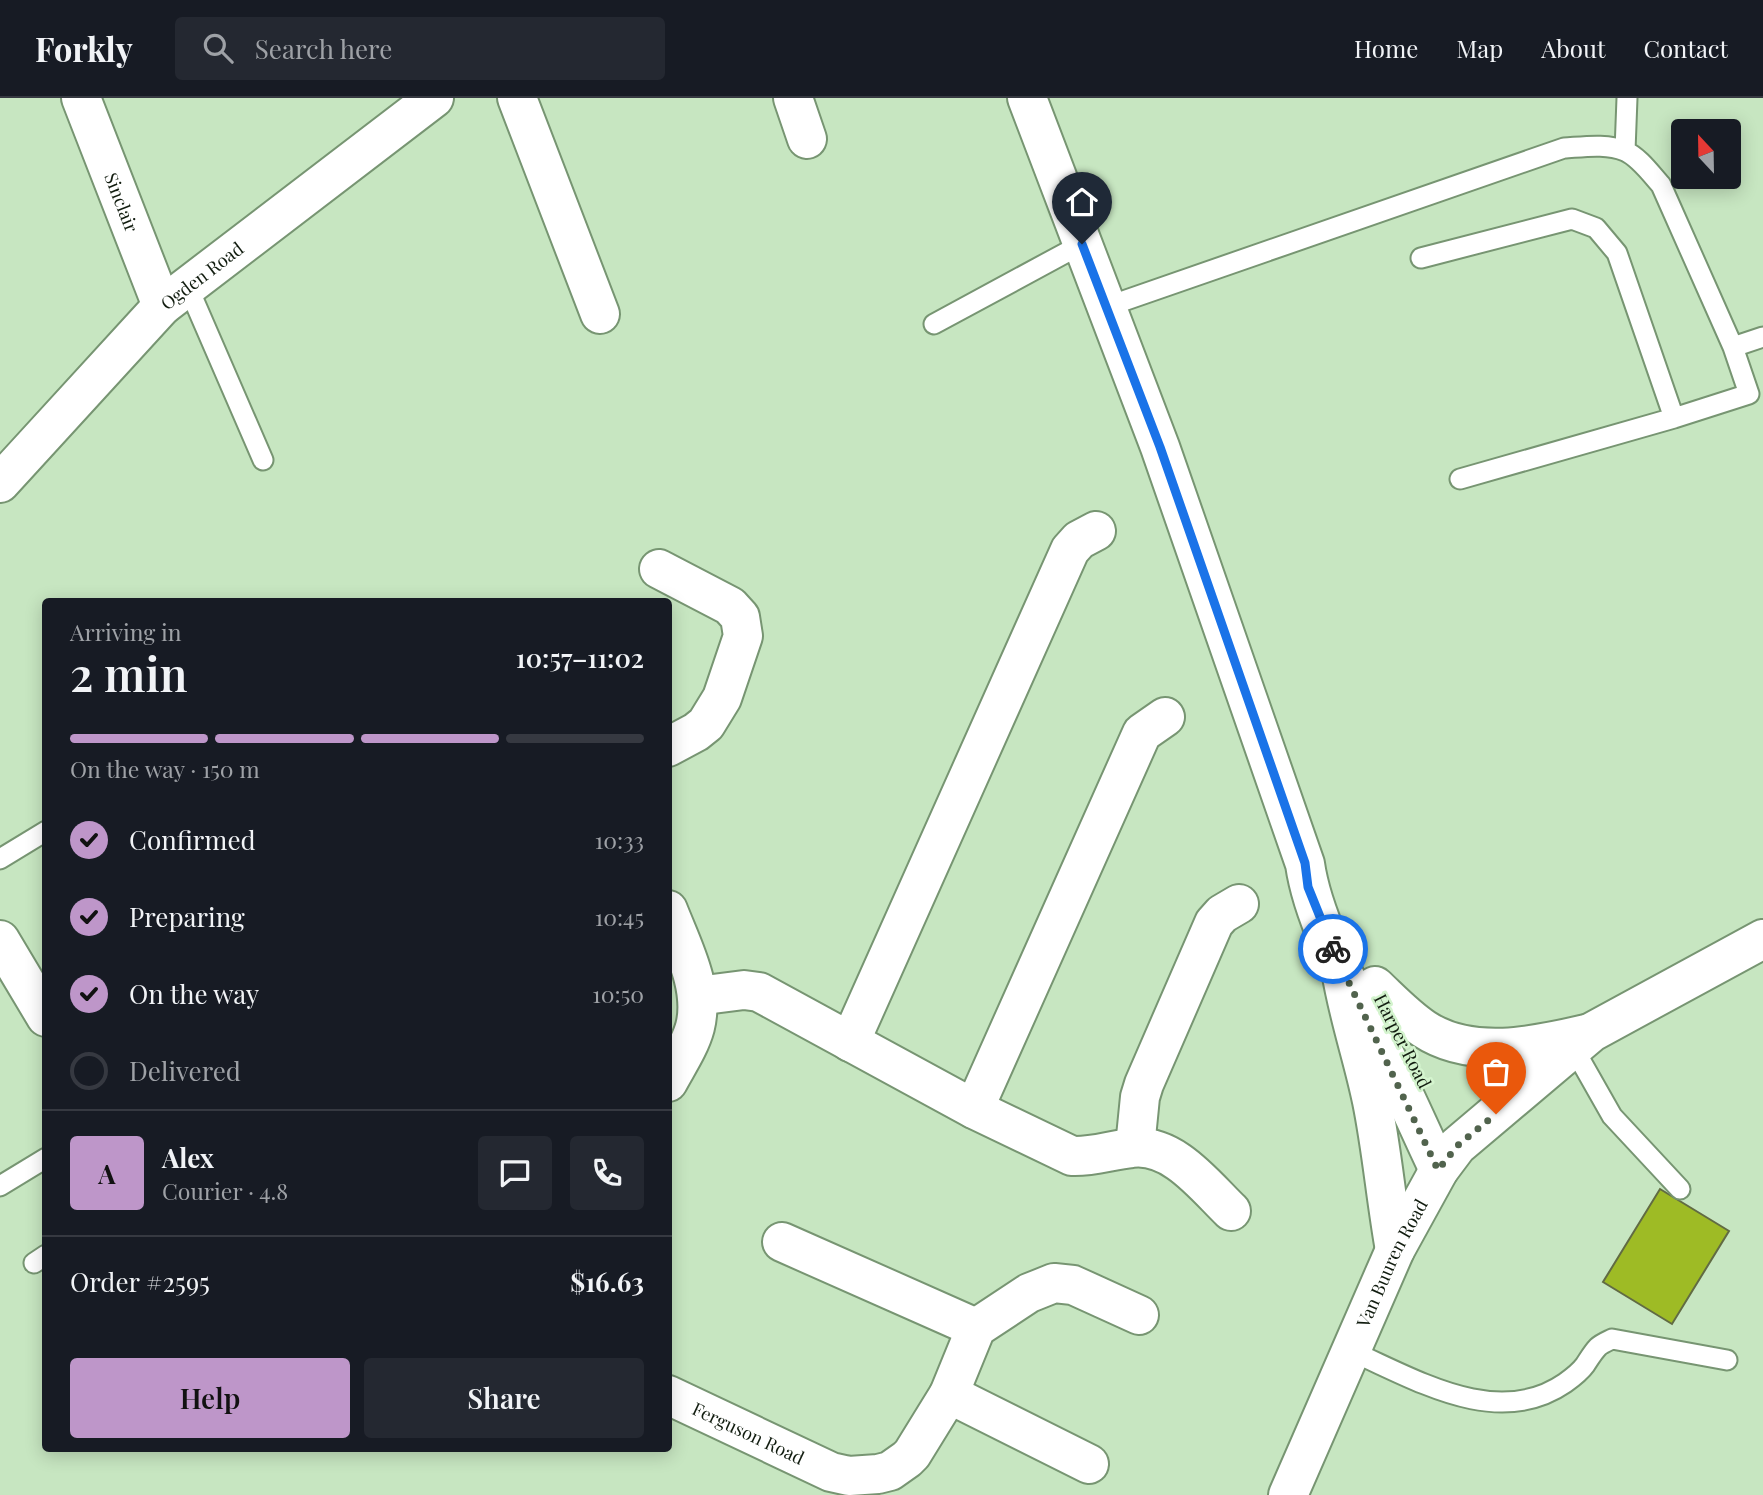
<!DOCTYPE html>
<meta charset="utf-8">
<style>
:root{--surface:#171b24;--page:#242831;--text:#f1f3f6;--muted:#9ea1a6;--line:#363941;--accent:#be96c9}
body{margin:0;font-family:"Playfair Display",serif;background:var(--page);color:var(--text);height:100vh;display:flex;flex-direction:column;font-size:26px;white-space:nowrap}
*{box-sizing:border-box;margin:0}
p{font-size:23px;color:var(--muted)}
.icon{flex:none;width:38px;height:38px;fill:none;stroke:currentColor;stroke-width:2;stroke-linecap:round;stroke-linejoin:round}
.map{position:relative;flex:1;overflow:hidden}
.sheet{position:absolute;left:42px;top:500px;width:630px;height:854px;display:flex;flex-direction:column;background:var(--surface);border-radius:7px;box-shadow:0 4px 18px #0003}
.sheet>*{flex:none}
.needle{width:46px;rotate:338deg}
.controls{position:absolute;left:1671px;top:21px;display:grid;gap:14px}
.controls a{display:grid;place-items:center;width:70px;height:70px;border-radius:7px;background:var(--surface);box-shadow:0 4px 18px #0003;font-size:35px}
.pin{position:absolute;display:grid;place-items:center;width:60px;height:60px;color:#fff;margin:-72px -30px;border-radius:50% 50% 50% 0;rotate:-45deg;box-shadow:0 0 7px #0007}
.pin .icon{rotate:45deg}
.courier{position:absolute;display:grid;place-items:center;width:70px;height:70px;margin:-35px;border:5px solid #1a73e8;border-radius:50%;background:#fff;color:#222;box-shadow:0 2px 9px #0007}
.summary em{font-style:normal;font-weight:600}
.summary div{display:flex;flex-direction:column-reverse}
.summary{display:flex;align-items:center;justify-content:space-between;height:119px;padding:0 28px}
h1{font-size:46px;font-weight:600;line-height:52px}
.bar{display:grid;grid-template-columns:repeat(4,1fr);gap:10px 7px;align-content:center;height:84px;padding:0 28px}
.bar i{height:9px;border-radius:5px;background:var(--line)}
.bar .current{background:var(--accent)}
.bar p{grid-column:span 4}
.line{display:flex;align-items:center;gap:18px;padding:0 28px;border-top:2px solid var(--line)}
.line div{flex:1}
.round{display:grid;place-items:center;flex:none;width:74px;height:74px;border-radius:7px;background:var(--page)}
ol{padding:0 28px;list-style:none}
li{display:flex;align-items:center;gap:21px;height:77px}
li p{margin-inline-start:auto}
li .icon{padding:7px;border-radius:50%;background:var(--accent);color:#111;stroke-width:4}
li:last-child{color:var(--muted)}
li i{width:38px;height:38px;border:4px solid var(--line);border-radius:50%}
.button{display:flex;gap:14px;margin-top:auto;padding:14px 28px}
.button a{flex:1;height:80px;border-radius:7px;background:var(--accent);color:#111;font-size:28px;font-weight:600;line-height:80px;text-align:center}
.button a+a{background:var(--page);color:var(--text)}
header{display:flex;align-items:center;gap:42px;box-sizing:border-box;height:98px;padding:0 35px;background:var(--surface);border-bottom:2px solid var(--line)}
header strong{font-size:33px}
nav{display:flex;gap:38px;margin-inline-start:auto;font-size:24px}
.search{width:490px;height:63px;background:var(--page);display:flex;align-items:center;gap:18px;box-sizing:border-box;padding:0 24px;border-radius:7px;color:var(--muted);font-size:26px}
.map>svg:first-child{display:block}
.building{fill:#9ebb25;stroke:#616b43;stroke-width:2}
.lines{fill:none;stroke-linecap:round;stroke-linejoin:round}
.service-casing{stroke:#779572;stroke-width:23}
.minor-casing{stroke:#779572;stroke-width:42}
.secondary-casing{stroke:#779572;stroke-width:42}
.service{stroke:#fff;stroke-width:19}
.minor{stroke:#fff;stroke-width:38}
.secondary{stroke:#fff;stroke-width:38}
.done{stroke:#51634d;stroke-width:7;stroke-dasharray:0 12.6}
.route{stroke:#1a73e8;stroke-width:9}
.labels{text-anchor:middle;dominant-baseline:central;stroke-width:5;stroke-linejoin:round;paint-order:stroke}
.street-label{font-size:18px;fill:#111c0f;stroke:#d4f4ce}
</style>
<header>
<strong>Forkly</strong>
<div class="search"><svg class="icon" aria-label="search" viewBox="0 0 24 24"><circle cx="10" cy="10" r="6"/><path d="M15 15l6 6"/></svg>Search here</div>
<nav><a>Home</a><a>Map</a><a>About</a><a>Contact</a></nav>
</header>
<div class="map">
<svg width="1763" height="1397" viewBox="0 0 1763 1397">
<rect width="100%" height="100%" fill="#c7e6c1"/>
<path class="building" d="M1660,1091L1729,1133L1672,1226L1603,1184Z"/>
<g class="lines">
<g class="service-casing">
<path id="service" d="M1625,53L1627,0
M1421,160L1572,121L1596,130L1617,155L1674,320
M188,189L263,362
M1106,209L1564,50C1582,49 1607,45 1625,53C1639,59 1651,76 1661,87L1733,249L1763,239
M934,226L1082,146
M1460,381L1674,320L1749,296L1733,249
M0,761L46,733
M1574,951L1612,1018L1680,1091
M0,1088L46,1060
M34,1165L46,1157
M1351,1253C1415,1281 1497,1332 1565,1285C1572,1280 1580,1274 1585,1267C1589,1261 1593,1254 1598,1249C1601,1246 1608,1243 1612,1241L1727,1262"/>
</g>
<g class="minor-casing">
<g id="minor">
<path id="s1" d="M81,0L162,208"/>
<path d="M517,0L600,216"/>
<path d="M793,0L807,41"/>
<path d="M1027,0L1160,349L1305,766C1313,822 1350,889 1376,940C1399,983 1418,1028 1439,1072"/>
<path id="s2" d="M0,385L162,208L434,0"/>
<path d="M659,471L730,508L740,519L743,538L722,600L706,626L696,634L668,649"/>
<path d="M668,812C682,848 705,890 695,929C690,948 677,967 668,984"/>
<path d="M0,842L46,919"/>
<path d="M697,898L744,892L759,894L974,1011L1072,1058C1093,1059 1111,1052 1132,1050C1173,1045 1205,1088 1231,1113"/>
<path d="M850,944L1070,452L1079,442L1096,433"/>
<path d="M974,1011L1142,635L1165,619"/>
<path d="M1135,1049L1140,999L1144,986L1214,825L1222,816L1239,806"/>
<path d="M782,1144L976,1230"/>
<path d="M949,1296L1089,1366"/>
<path id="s3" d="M668,1297L831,1374L849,1378L878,1376L890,1373L907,1361L912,1356L949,1296L976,1230L1029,1195L1054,1185L1073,1187L1139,1217"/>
</g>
</g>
<g class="secondary-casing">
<g id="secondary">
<path d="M1341,872C1348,917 1363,959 1372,1003C1382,1052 1386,1102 1395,1152"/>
<path d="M1375,888C1390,902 1406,919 1424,931C1471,962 1535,948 1586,936"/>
<path id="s4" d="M1288,1397L1395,1152L1439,1072L1457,1048L1592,934L1763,841"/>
</g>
</g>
<use href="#service" class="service"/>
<use href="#minor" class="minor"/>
<use href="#secondary" class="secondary"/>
</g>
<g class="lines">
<path class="done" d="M1333,851L1438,1072L1457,1048L1496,1016"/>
<path class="route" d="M1082,146L1160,349L1305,765L1308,789L1333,851"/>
</g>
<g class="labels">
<g class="street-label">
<text stroke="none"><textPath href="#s1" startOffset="112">Sinclair</textPath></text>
<text stroke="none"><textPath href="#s2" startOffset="290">Ogden Road</textPath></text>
<text transform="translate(1403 943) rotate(63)">Harper Road</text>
<text stroke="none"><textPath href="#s4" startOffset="254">Van Buuren Road</textPath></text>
<text stroke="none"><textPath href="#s3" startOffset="89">Ferguson Road</textPath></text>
</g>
</g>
</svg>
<div class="controls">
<a><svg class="needle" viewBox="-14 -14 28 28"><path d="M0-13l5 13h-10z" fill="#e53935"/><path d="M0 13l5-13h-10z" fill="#9ea1a6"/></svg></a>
</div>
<div class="pin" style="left:1496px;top:1016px;background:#ea580c"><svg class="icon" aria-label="bag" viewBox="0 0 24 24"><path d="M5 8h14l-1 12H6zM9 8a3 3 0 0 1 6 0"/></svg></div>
<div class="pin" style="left:1082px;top:146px;background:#1f2937"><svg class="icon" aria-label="home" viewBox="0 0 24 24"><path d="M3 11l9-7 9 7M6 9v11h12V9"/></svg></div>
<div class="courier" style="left:1333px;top:851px"><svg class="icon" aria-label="bike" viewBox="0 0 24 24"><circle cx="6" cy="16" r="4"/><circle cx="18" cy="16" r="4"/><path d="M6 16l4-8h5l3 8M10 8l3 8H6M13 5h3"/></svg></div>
<section class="sheet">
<div class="summary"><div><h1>2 min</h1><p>Arriving in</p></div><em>10:57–11:02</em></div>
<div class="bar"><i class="current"></i><i class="current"></i><i class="current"></i><i></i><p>On the way · 150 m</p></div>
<ol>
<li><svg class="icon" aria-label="check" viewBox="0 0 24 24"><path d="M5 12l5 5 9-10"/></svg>Confirmed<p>10:33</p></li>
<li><svg class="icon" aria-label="check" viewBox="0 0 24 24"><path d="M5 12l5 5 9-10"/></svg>Preparing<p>10:45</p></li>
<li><svg class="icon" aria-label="check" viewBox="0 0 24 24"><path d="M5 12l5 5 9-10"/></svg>On the way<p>10:50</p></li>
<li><i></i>Delivered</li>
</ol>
<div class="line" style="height:126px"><b class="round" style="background:var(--accent);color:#111">A</b><div><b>Alex</b><p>Courier · 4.8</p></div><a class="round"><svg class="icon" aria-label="chat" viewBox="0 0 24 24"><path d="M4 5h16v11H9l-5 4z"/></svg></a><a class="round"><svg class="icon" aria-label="phone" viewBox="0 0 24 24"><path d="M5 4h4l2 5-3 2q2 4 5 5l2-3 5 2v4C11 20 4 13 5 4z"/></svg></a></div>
<div class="line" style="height:91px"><div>Order #2595</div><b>$16.63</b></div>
<div class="button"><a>Help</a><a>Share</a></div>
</section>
</div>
